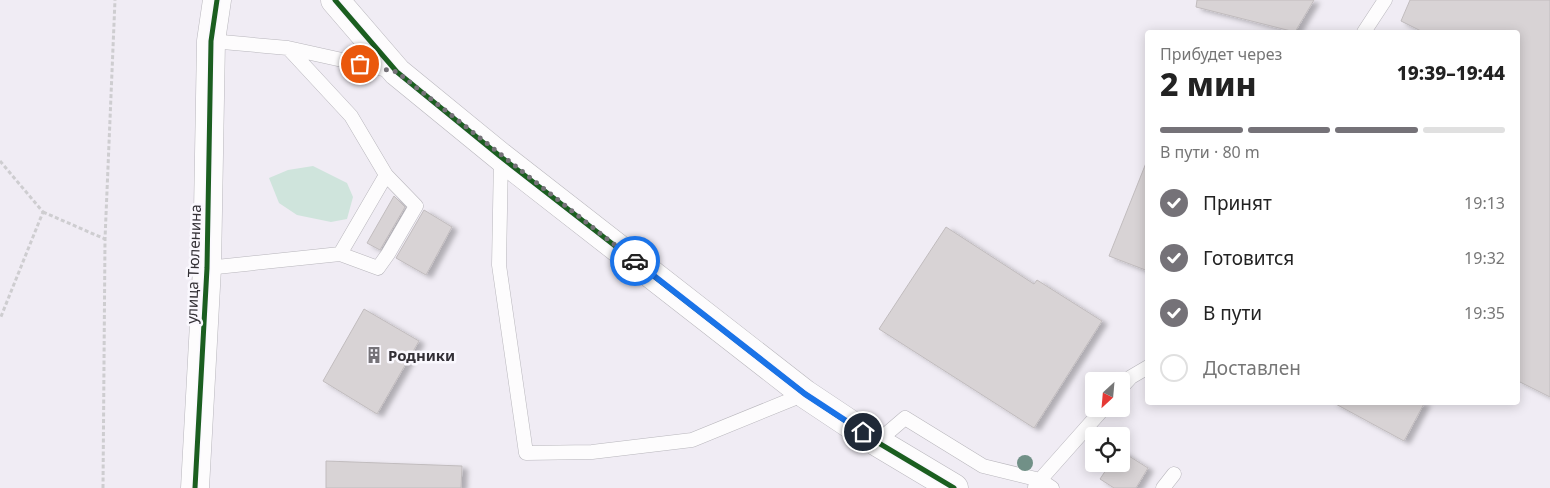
<!DOCTYPE html>
<html lang="ru">
<meta charset="utf-8">
<style>
:root{--surface:#fff;--page:#f6f6f6;--text:#222;--muted:#767676;--line:#e0e0e0;--accent:#757278}
body{margin:0;font-family:"Noto Sans",sans-serif;background:var(--page);color:var(--text);height:100vh;display:flex;flex-direction:column;font-size:19px;white-space:nowrap}
*{box-sizing:border-box;margin:0}
p{font-size:16px;color:var(--muted)}
.icon{flex:none;width:28px;height:28px;fill:none;stroke:currentColor;stroke-width:2;stroke-linecap:round;stroke-linejoin:round}
.map{position:relative;flex:1;overflow:hidden}
.details{position:absolute;left:1145px;top:30px;width:375px;height:375px;display:flex;flex-direction:column;background:var(--surface);border-radius:5px;box-shadow:0 2px 12px #0003}
.details>*{flex:none}
.needle{width:32px;rotate:206deg}
.controls{position:absolute;left:1085px;top:372px;display:grid;gap:10px}
.controls a{display:grid;place-items:center;width:45px;height:45px;border-radius:5px;background:var(--surface);box-shadow:0 2px 12px #0003;font-size:25px}
.pin{position:absolute;display:grid;place-items:center;width:42px;height:42px;color:#fff;margin:-21px;border:2px solid #fff;border-radius:50%;box-shadow:0 1px 5px #0007}
.courier{position:absolute;display:grid;place-items:center;width:50px;height:50px;margin:-25px;border:4px solid #1a73e8;border-radius:50%;background:#fff;color:#222;box-shadow:0 1px 6px #0007}
.headline em{font-style:normal;font-weight:800}
.headline div{display:flex;flex-direction:column-reverse}
.headline{display:flex;align-items:center;justify-content:space-between;height:85px;padding:0 15px}
h1{font-size:32px;font-weight:800;line-height:38px}
.bar{display:grid;grid-template-columns:repeat(4,1fr);gap:8px 5px;align-content:center;height:60px;padding:0 15px}
.bar i{height:6px;border-radius:4px;background:var(--line)}
.bar .selected{background:var(--accent)}
.bar p{grid-column:span 4}
ol{padding:0 15px;list-style:none}
li{display:flex;align-items:center;gap:15px;height:55px}
li p{margin-inline-start:auto}
li .icon{padding:5px;border-radius:50%;background:var(--accent);color:#fff;stroke-width:4}
li:last-child{color:var(--muted)}
li i{width:28px;height:28px;border:2px solid var(--line);border-radius:50%}
.map>svg:first-child{display:block}
.green{fill:#cfe4dc}
.building{fill:#d8d3d5;stroke:#c1bcbe;filter:url(#shadow)}
.lines{fill:none;stroke-linecap:round;stroke-linejoin:round}
.service-casing{stroke:#b8b6bc;stroke-width:15}
.tertiary-casing{stroke:#b8b6bc;stroke-width:29}
.path{stroke:#cecdd0;stroke-width:3;stroke-dasharray:4 2.5;stroke-linecap:butt}
.service{stroke:#fdfcfd;stroke-width:14}
.tertiary{stroke:#fdfcfd;stroke-width:28}
.cycleway-casing{stroke:#faf8fe;stroke-width:8}
.cycleway{stroke:#1b5e20;stroke-width:5}
.tree{fill:#719087}
.done{stroke:#757278;stroke-width:5;stroke-dasharray:0 9}
.route{stroke:#1a73e8;stroke-width:6}
.labels{text-anchor:middle;dominant-baseline:central;stroke-width:5;stroke-linejoin:round;paint-order:stroke}
.street-label{font-size:15px;fill:#333036;stroke:#faf8fe}
.poi-label{font-size:15px;font-weight:bold;fill:#333036;stroke:#faf8fe;text-anchor:start}
</style>
<div class="map">
<svg width="1550" height="488" viewBox="0 0 1550 488">
<defs>
<filter id="shadow"><feDropShadow dx="5.5" dy="3" stdDeviation="2.5" flood-color="#0004"/></filter>
</defs>
<rect width="100%" height="100%" fill="#f0ecf4"/>
<path class="green" d="M313,166L347,183L353,197L347,219L331,222L297,215L279,203L269,178L288,170Z"/>
<path class="building" d="M1197,0H1314L1295,32L1196,7Z
M1410,0H1550V397L1518,381V32H1423L1401,21Z
M1146,163H1148V271L1109,256Z
M394,196L405,207L380,250L367,243Z
M424,210L452,227L426,275L396,258Z
M946,227L1034,284L1037,280L1102,321L1034,428L879,329Z
M364,309L419,341L377,414L323,381Z
M1332,402H1425L1404,441Z
M1121,451L1148,468L1136,488H1114L1100,479L1110,464H1121Z
M326,461L462,466L461,488H326Z"/>
<g class="lines">
<g class="service-casing">
<path id="service" d="M1364,32L1385,0
M288,48L392,71
M501,157L499,265L526,453L592,452L692,440L805,394
M340,254L378,268L388,254L416,206L386,175
M207,268L340,254L386,175L351,116L288,48L211,41
M1121,388L1131,377L1148,367
M877,442L905,418L983,466L1040,480L1103,409
M1035,487L1040,480L1052,488
M1163,488L1174,474"/>
</g>
<g class="tertiary-casing">
<path id="tertiary" d="M335,0L397,72L501,157L805,394L877,442L954,488
M195,488L207,268L211,41L217,0"/>
</g>
<path class="path" d="M0,161L43,212L0,319
M43,212L105,239
M103,488L105,239L115,0"/>
<use href="#service" class="service"/>
<use href="#tertiary" class="tertiary"/>
<g class="cycleway-casing">
<path id="cycleway" d="M335,0L397,72L501,157L805,394L877,442L954,488
M195,488L207,268L211,41L217,0"/>
</g>
<use href="#cycleway" class="cycleway"/>
</g>
<circle class="tree" cx="1025" cy="463" r="8"/>
<g class="lines">
<path class="done" d="M360,64L397,72L635,261"/>
<path class="route" d="M635,261L805,394L863,432"/>
</g>
<defs>
<g id="building-bare" transform="scale(1.35)"><path d="M-4-6H4V6H1V3H-1V6H-4ZM-2.5-4.3h1.7v1.8h-1.7ZM.8-4.3h1.7v1.8H.8ZM-2.5-1h1.7V.8h-1.7ZM.8-1h1.7V.8H.8Z" fill="#757278" stroke="#faf8fe" stroke-width="2.5" paint-order="stroke"/></g>
</defs>
<g fill-rule="evenodd">
<use href="#building-bare" x="374" y="355"/>
</g>
<g class="labels">
<g class="street-label">
<text transform="translate(193 264) rotate(-88)">улица Тюленина</text>
</g>
<g class="poi-label">
<text x="388" y="355">Родники</text>
</g>
</g>
</svg>
<div class="controls">
<a><svg class="needle" viewBox="-14 -14 28 28"><path d="M0-13l5 13h-10z" fill="#e53935"/><path d="M0 13l5-13h-10z" fill="#767676"/></svg></a>
<a><svg class="icon" aria-label="locate" viewBox="0 0 24 24"><circle cx="12" cy="12" r="6"/><path d="M12 2v4M12 18v4M2 12h4M18 12h4"/></svg></a>
</div>
<div class="pin" style="left:360px;top:64px;background:#ea580c"><svg class="icon" aria-label="bag" viewBox="0 0 24 24"><path d="M5 8h14l-1 12H6zM9 8a3 3 0 0 1 6 0"/></svg></div>
<div class="pin" style="left:863px;top:432px;background:#1f2937"><svg class="icon" aria-label="home" viewBox="0 0 24 24"><path d="M3 11l9-7 9 7M6 9v11h12V9"/></svg></div>
<div class="courier" style="left:635px;top:261px"><svg class="icon" aria-label="car" viewBox="0 0 24 24"><path d="M5 17H2v-5l4-1 3-4h7l3 4 3 1v5h-3M9 17h6M6 11h13"/><circle cx="7" cy="17" r="2"/><circle cx="17" cy="17" r="2"/></svg></div>
<section class="details">
<div class="headline"><div><h1>2 мин</h1><p>Прибудет через</p></div><em>19:39–19:44</em></div>
<div class="bar"><i class="selected"></i><i class="selected"></i><i class="selected"></i><i></i><p>В пути · 80 m</p></div>
<ol>
<li><svg class="icon" aria-label="check" viewBox="0 0 24 24"><path d="M5 12l5 5 9-10"/></svg>Принят<p>19:13</p></li>
<li><svg class="icon" aria-label="check" viewBox="0 0 24 24"><path d="M5 12l5 5 9-10"/></svg>Готовится<p>19:32</p></li>
<li><svg class="icon" aria-label="check" viewBox="0 0 24 24"><path d="M5 12l5 5 9-10"/></svg>В пути<p>19:35</p></li>
<li><i></i>Доставлен</li>
</ol>
</section>
</div>
